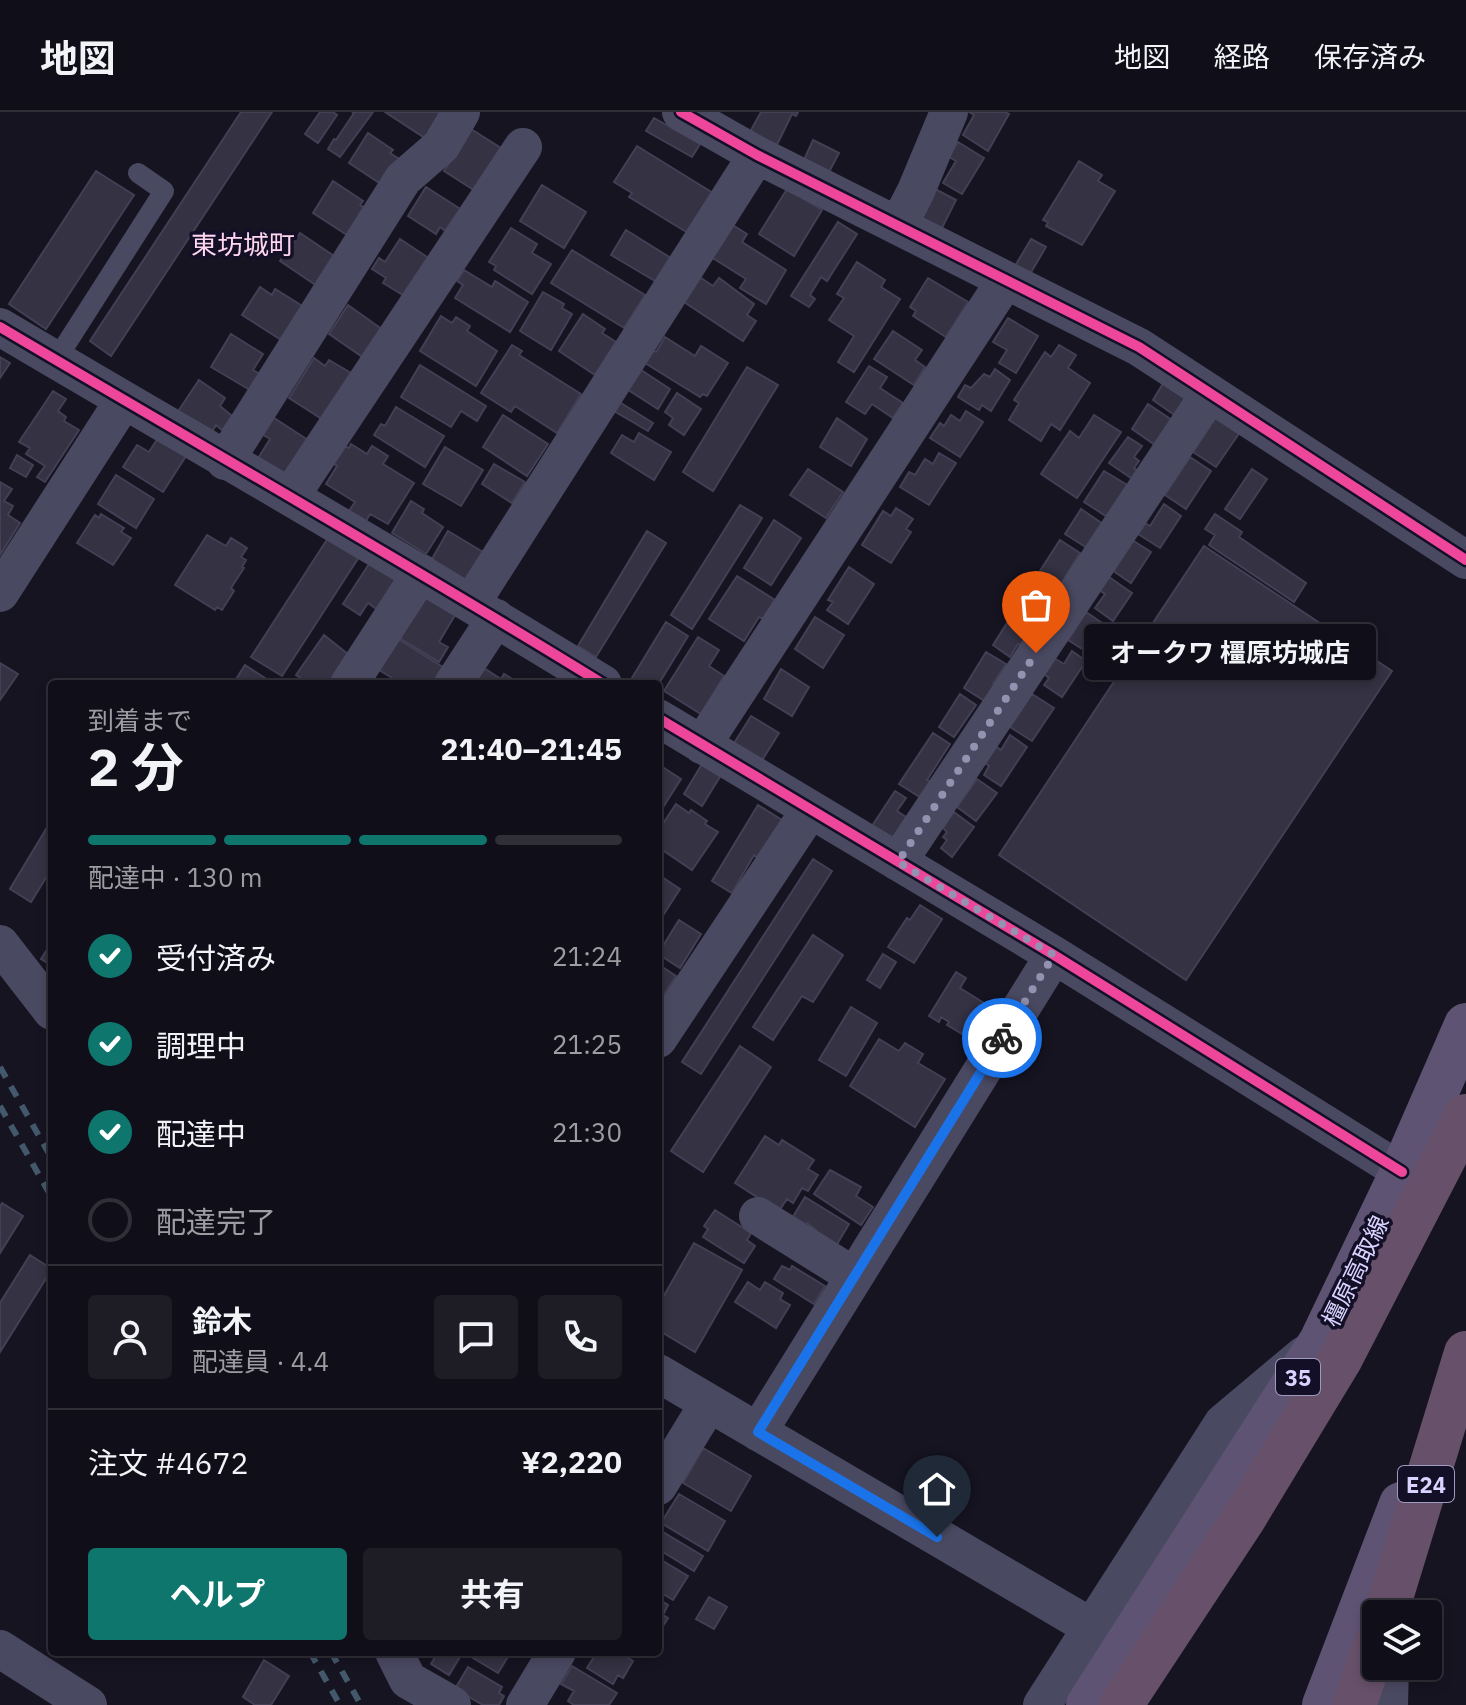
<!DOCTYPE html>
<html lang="ja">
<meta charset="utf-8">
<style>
:root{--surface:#100f19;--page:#1e1d26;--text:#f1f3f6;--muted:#9c9ca2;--line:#302f38;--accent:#0f766e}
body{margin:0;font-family:"IBM Plex Sans","Noto Sans JP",sans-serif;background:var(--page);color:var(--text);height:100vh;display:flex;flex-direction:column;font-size:30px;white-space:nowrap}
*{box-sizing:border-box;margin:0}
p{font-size:26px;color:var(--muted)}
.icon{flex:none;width:44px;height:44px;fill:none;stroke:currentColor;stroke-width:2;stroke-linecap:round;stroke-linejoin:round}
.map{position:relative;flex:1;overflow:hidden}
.side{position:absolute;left:48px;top:568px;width:614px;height:976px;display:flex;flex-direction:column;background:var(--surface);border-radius:8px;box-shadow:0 4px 12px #0003,0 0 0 2px var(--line)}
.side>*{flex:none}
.fabs{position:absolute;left:1362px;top:1488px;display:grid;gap:16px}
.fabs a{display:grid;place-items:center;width:80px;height:80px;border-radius:8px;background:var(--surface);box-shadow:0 4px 12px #0003,0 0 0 2px var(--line);font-size:40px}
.pin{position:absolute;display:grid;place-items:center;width:68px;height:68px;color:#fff;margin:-82px -34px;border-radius:50% 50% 50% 0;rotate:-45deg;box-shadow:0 0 8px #0007}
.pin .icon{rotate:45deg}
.courier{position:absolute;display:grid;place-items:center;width:80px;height:80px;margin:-40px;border:6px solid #1a73e8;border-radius:50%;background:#fff;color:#222;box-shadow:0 2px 10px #0007}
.bubble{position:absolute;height:56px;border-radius:8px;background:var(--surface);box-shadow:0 4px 12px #0003,0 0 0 2px var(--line);font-size:26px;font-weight:700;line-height:56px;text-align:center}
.summary em{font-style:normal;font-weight:700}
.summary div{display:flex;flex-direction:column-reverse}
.summary{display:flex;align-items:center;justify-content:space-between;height:136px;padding:0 40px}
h1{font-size:52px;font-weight:700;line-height:60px}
.bar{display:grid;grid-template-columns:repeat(4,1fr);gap:12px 8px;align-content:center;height:96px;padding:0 40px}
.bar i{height:10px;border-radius:6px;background:var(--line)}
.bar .active{background:var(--accent)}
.bar p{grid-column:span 4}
.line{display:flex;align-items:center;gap:20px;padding:0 40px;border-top:2px solid var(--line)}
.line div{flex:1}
.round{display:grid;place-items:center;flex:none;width:84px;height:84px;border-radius:8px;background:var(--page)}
ol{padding:0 40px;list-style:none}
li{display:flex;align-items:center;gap:24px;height:88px}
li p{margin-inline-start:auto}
li .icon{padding:8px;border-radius:50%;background:var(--accent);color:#fff;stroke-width:4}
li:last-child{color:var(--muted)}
li i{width:44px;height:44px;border:4px solid var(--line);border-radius:50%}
.primary-button{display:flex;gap:16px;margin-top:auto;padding:16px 40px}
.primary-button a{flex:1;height:92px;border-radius:8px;background:var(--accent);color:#fff;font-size:32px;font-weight:700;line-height:92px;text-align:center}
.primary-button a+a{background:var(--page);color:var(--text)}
header{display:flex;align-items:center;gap:48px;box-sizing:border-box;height:112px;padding:0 40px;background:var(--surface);border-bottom:2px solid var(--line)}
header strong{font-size:38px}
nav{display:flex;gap:44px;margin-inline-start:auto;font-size:28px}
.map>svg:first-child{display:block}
.building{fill:#343243;stroke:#433f54;stroke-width:2}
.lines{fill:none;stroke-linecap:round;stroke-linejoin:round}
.lane{stroke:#4a4962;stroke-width:20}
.street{stroke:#4a4962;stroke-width:38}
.primary{stroke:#5e5373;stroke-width:44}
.highway{stroke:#67516a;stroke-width:44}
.rail{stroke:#43596b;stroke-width:6;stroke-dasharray:12 10;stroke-linecap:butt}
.highway-bridge{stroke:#67516a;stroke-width:44}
.cycleway-casing{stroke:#130f26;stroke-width:15}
.cycleway{stroke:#ed469a;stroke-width:10}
.done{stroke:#9591b1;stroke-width:8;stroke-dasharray:0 14.4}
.route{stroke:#1a73e8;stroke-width:10}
.labels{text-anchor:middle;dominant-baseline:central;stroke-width:7;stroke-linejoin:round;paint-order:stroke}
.shield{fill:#130f26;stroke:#9e99be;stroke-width:2}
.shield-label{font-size:22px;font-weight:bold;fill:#d9d4ff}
.street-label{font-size:24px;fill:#d9d4ff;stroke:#130f26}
.neighbourhood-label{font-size:26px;fill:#ffd6f0;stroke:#130f26}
</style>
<header>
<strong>地図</strong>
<nav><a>地図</a><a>経路</a><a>保存済み</a></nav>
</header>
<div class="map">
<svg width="1466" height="1593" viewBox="0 0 1466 1593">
<rect width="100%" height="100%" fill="#161421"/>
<path class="building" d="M241,0H272L111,244L90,229Z
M320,0H333L337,3L318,31L305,22Z
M352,0H373L340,45L328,37L334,27L336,28L354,1Z
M385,0H442L425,26Z
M761,0H798L796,4L792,2L773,41L746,27Z
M969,0H1005L1009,2L988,39L963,23L974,3Z
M654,6L700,32L692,45L646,19Z
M471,17L501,36L474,78L444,59Z
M368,21L393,38L390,41L404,50L387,76L349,51Z
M813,28L839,41L827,64L802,52Z
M958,30L984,46L962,82L943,71L956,49L949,45Z
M637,34L713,81L688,121L629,85L632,81L614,70Z
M1079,49L1102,63L1098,69L1115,79L1082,133L1046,114L1048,110L1043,108Z
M96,59L134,83L46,217L9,192Z
M333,69L363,89L360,93L372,101L350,125L313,101Z
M542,73L586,100L564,136L520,109Z
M426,75L462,98L448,121L440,115L436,122L408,104Z
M787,77L822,98L794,144L759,122Z
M935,77L956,88L941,118L920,107Z
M838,110L857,122L827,169L821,165L810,183L815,187L809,195L791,184Z
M731,112L747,122L742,130L786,158L766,192L740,176L746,167L711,145Z
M511,116L537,132L532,141L551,152L532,182L494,158L496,154L489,150Z
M626,118L674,148L660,172L611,143Z
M300,121L340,148L317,174L280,149Z
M400,127L430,147L406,185L383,171L386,166L372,157L379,146L385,150Z
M1031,127L1046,135L1030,162L1015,154Z
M572,138L645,183L624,216L551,171Z
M857,150L885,168L881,175L900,187L854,260L838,250L854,224L829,208L844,186L837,182Z
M464,158L492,175L495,169L528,190L510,220L455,186L463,173L457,169Z
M698,164L713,174L719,166L754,192L747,203L756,209L743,229L681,188Z
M928,166L968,190L946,225L913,204L916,199L910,195Z
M260,175L272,183L275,177L304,195L283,229L242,203Z
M543,180L564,192L562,196L572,202L551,238L520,219Z
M348,193L383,218L364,246L329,222Z
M583,202L605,217L602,221L616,230L595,263L559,239Z
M441,204L452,211L456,205L470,214L467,219L497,239L476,274L420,239Z
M1008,206L1038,224L1016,261L999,251L1007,238L993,230Z
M893,219L922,238L915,248L925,255L914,273L874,247Z
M231,222L263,242L253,258L260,262L250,278L211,255Z
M665,225L695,244L701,234L728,251L707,284L703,282L700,285L640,248L648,235L656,240Z
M512,233L522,239L519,243L581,282L557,321L515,294L511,300L481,281Z
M1059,233L1076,243L1068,256L1090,271L1060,318L1051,312L1041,329L1009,308L1019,291L1014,288L1045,240L1051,245Z
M0,245L10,251L0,266Z
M314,246L325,254L329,248L351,261L322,307L289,286Z
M420,253L486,294L477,309L461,299L451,315L401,285Z
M635,254L670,277L658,297L622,274Z
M869,254L887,265L880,276L903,291L893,306L872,292L865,302L846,290Z
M747,255L778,273L713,379L683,360Z
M995,257L1010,268L991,299L982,293L979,298L958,285L965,273L971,276L984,262L990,265Z
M199,268L225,286L220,294L232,304L222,318L216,313L210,323L177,301Z
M1164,270L1188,285L1176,304L1153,288Z
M53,279L66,287L58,299L66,305L64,309L79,318L45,370L37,365L45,354L26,342L30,336L19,330Z
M677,281L701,297L684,323L669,313L673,306L665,300Z
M613,286L653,311L648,319L607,295Z
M1148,292L1175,310L1158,335L1132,317Z
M396,295L444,324L425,355L374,323L381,312L385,314Z
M966,299L983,310L960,345L930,326L940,311L944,314L951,303L960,309Z
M503,303L548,332L527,364L483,335Z
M1094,303L1121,320L1077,386L1041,362L1070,319L1079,326Z
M271,304L308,328L284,366L257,348L270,327L260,321Z
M1216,305L1240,320L1216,355L1193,340Z
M837,306L867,327L851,354L820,335Z
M639,321L671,340L654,368L611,341L622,323L634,330Z
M1128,325L1142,334L1134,345L1139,349L1134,356L1139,360L1134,368L1109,351Z
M158,326L186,344L163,380L123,355L137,333L149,340Z
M351,332L367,342L372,334L388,344L383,352L414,371L388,412L370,402L366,409L349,399L355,390L326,372L337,354L333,351L344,334L349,336Z
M445,335L483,358L461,394L423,372Z
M939,341L956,351L929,393L900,375L909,360L915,363L925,347L933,352Z
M17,343L33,353L26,365L10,356Z
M1190,345L1211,359L1186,397L1165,383Z
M494,352L525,370L512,391L482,372Z
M808,357L843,380L826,406L790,383Z
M1252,357L1267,367L1240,407L1225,397Z
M1104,359L1129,374L1109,406L1084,390Z
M116,363L154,387L136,416L98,392Z
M0,370L12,377L4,389L13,394L8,403L20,411L0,443Z
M411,389L424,397L422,401L443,415L426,442L392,421Z
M1164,392L1181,404L1160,436L1138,422L1145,411L1150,414Z
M740,393L762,406L692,517L671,503Z
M896,396L913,407L906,417L911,420L891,451L862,433L883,399L891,404Z
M1081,397L1103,412L1087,436L1065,422Z
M101,402L124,416L121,420L131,426L113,453L77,431L95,403L99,406Z
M1215,402L1242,420L1239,425L1306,471L1294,490L1209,433L1215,423L1205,417Z
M774,408L801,426L771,473L744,456Z
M448,419L483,440L466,468L432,447Z
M647,419L666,431L596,545L578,534Z
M207,423L226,434L231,426L247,436L241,445L246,448L242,455L244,456L231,476L234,479L222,498L217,495L215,498L175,473Z
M328,426L359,445L282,564L251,545Z
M1129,426L1151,440L1131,471L1109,456Z
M1060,428L1080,441L1061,472L1040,459Z
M1204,434L1392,559L1186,868L999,743Z
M373,446L400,464L379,499L368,491L360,503L343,492Z
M849,455L874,472L848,512L827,498L833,490L828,488Z
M737,464L775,488L763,507L759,505L744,529L709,507Z
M1037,464L1056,477L1039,503L1020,491Z
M1109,465L1132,481L1113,509L1095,496L1105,482L1099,478Z
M429,480L458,498L439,530L448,535L439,550L400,526Z
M1016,497L1036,510L1023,535L1018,532L1010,545L993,533Z
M1086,500L1108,515L1090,542L1068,528Z
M815,505L844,523L823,556L795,537Z
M666,510L688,524L658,573L642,572L632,566Z
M324,523L349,543L332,572H309L296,563Z
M698,525L719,538L709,554L724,564L701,602L664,579Z
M398,527L446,557L437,572H402L379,558Z
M1072,539L1086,549L1062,585L1044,573L1049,566L1044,562L1054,546L1064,552Z
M986,540L1006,552L993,572L998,575L988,591L964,576Z
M0,551L18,562L0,588Z
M245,553L274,572H233Z
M484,556L501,567L504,562L517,570L516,572H474Z
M781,557L809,575L792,604L764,587Z
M960,582L976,593L954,625L939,615Z
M1032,582L1054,596L1032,629L1010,615Z
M751,604L779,621L761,650L733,633Z
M933,621L950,632L927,668L933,671L923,687L899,672Z
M1010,623L1027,635L1001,674L984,663L989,654L985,651L995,634L1001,638Z
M658,652L681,667L658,703Z
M702,652L721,663L702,694L684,682Z
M977,667L997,681L976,709L957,695Z
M895,679L906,686L897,699L909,707L893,731L870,717Z
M676,692L689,701L691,698L707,709L705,712L718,720L692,758L658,735V719Z
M758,693L782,708L758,746L754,743L732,781L712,769Z
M954,700L974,715L952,745L941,736L947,728L943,725L947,720L943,716Z
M52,707V756L31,790L10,777Z
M813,747L832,759L701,962L682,950Z
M659,763L680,777L658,811V765Z
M920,793L942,807L914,851L888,835L907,806L910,808Z
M679,808L701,822L680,856L658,842Z
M813,823L843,843L813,890L802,884L773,928L753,915Z
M52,830V854L41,847Z
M883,842L896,850L880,876L867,868Z
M658,852L676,864L658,892Z
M956,860L966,866L960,876L992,896L972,928L947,913L949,910L941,905L939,910L929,904Z
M851,895L877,911L846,964L819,948Z
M879,927L899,939L905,931L923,942L918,951L945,967L915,1015L850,974Z
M740,934L771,955L703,1060L671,1039Z
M765,1024L779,1033L782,1028L814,1048L808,1057L818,1063L808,1079L802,1076L793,1091L787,1087L779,1099L735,1071Z
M830,1058L861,1075L856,1084L873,1095L861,1113L814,1082Z
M805,1085L849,1112L836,1134L814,1121L816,1118L807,1111L804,1116L791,1108Z
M2,1091L23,1104L0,1141V1095Z
M715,1098L751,1121L747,1128L755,1134L744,1151L703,1125L708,1117L704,1114Z
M694,1131L742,1158L695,1240L658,1218V1194Z
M30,1143L52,1157L0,1240V1191Z
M782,1154L790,1158L792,1154L825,1174L814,1192L774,1167Z
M748,1170L760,1178L765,1170L783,1181L780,1187L790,1193L776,1216L735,1190Z
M703,1336L751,1364L731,1399L683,1371Z
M679,1382L725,1409L708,1439L661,1411Z
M658,1417L703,1444L694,1459L658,1437Z
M658,1446L688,1464L673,1488L658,1479Z
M709,1485L727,1495L714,1517L696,1507Z
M658,1487L668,1493L663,1503L668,1506L661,1517L658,1515Z
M438,1540H463L449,1563L431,1552Z
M477,1540H511L498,1561L473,1546Z
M587,1540H619L633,1549L623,1566L618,1563L613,1572L587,1556L594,1545Z
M264,1548L289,1564L271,1593H255L243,1585Z
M572,1554L617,1581L609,1593H574L568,1589L574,1579L561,1572Z
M468,1555L502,1575L499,1581L504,1584L499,1593H483L455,1577Z"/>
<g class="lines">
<path class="lane" d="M56,248L164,79L138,61"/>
<path class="street" d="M681,0L757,43L1139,235L1466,448
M898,114L916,79L949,0
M0,215C201,334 404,449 603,572
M225,349L403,67L441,34L461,0
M290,385L523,35
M0,481L124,288
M472,490L757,43
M349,572L421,461
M453,572L496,506
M658,606L1054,843L1402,1060
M702,633L1005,169
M898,750L1210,281
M0,832L52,899
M658,927L810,698
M758,1104L854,1164
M658,1261L1091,1515
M758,1320L1054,843
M658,1374L709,1291
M0,1537L88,1593
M394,1540L408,1568L452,1593
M525,1593L557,1540
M1042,1593L1223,1311L1304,1243
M1389,1593L1390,1554"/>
<path class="primary" d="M1088,1593L1321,1229L1402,1060L1466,913
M1324,1593L1401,1392"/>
<path class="highway" d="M1121,1593L1243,1408L1341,1246L1466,1004
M1354,1593L1376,1531"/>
<path class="rail" d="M0,955L52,1047
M0,994L52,1086
M310,1540L340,1593
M331,1540L361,1593"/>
<path class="highway-bridge" d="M1386,1502L1466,1241"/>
<g class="cycleway-casing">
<path id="cycleway" d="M681,0L757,43L1139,235L1466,448
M0,215C201,334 404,449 603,572
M658,606L1054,843L1402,1060"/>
</g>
<use href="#cycleway" class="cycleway"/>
</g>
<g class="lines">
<path class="done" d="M1002,926L1054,843L898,750L1036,541"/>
<path class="route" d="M937,1425L758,1320L1002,926"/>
</g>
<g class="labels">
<g class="shield">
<rect x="1276" y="1247" width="44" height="36" rx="6"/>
<rect x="1398" y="1354" width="56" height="36" rx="6"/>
</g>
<g class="shield-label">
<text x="1298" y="1265">35</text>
<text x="1426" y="1372">E24</text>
</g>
<g class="street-label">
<text transform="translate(1355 1159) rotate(-64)">橿原高取線</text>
</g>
<g class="neighbourhood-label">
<text x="243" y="132">東坊城町</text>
</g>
</g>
</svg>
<div class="fabs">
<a><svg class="icon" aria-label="layers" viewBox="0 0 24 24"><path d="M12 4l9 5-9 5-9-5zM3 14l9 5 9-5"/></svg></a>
</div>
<div class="pin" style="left:1036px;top:541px;background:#ea580c"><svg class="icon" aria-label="bag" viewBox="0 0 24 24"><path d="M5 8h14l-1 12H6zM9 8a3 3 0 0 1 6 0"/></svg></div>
<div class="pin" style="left:937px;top:1425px;background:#1f2937"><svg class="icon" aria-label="home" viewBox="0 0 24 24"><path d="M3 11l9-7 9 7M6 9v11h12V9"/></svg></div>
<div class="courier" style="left:1002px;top:926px"><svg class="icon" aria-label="bike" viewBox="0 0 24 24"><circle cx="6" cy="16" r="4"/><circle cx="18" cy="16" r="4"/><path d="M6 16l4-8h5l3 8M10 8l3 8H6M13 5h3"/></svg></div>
<div class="bubble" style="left:1084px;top:512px;width:292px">オークワ 橿原坊城店</div>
<section class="side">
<div class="summary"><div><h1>2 分</h1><p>到着まで</p></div><em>21:40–21:45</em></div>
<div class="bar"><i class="active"></i><i class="active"></i><i class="active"></i><i></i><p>配達中 · 130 m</p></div>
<ol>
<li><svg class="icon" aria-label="check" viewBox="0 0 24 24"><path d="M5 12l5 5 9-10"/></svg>受付済み<p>21:24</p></li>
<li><svg class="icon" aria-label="check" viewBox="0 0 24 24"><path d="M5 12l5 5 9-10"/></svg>調理中<p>21:25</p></li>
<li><svg class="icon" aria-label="check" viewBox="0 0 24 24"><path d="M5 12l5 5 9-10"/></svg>配達中<p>21:30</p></li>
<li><i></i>配達完了</li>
</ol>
<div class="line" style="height:144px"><a class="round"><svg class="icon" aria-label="person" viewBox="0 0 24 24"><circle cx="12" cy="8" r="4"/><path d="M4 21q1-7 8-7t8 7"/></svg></a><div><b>鈴木</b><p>配達員 · 4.4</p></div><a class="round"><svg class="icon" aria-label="chat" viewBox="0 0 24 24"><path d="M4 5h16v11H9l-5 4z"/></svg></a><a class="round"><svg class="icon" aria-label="phone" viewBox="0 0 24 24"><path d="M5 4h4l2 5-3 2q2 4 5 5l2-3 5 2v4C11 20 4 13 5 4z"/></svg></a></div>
<div class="line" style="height:104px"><div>注文 #4672</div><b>¥2,220</b></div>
<div class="primary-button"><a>ヘルプ</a><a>共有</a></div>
</section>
</div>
